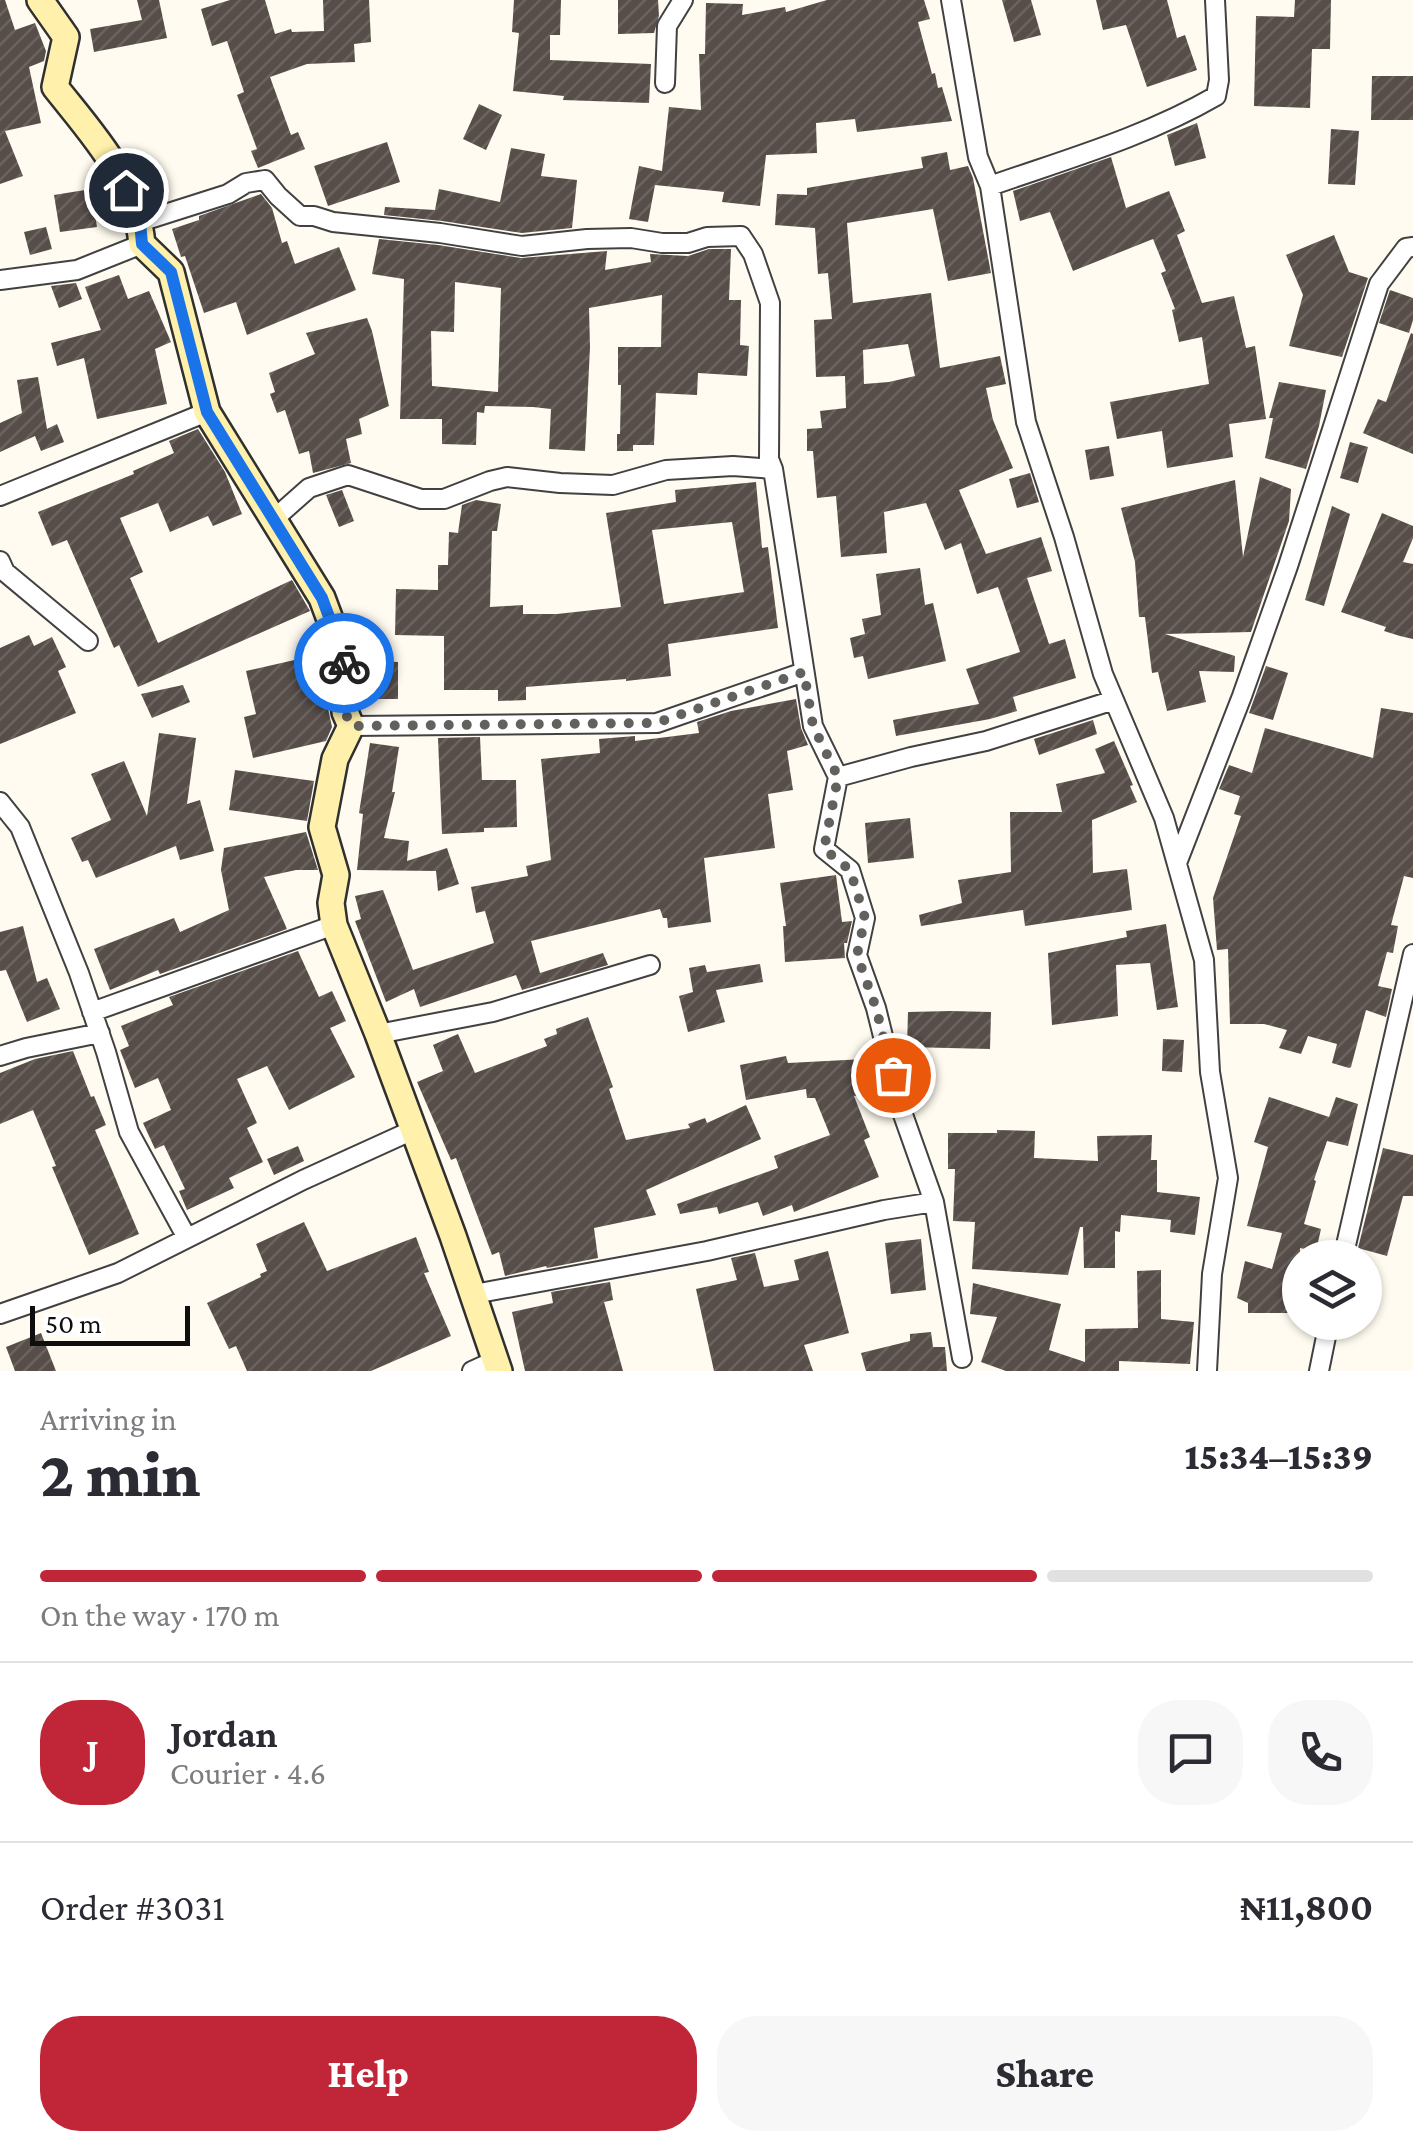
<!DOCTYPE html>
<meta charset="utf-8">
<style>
:root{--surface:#fff;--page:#f7f7f7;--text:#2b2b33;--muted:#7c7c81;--line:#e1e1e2;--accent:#c02538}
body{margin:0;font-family:"Crimson Pro",serif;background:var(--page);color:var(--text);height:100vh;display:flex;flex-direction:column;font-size:38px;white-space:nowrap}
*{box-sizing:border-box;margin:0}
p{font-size:32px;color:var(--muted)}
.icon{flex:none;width:55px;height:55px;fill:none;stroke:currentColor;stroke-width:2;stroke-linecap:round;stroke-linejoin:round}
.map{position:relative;height:1371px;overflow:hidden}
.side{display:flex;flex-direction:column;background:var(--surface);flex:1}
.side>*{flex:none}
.tools{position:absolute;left:1282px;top:1240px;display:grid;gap:20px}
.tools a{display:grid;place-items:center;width:100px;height:100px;border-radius:50%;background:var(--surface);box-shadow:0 2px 8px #0004;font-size:50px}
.scale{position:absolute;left:30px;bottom:25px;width:160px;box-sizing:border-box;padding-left:10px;border:5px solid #0e0e0e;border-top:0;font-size:28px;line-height:35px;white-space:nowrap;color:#0e0e0e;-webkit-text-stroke:8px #fff;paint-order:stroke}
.pin{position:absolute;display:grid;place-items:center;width:85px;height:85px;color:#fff;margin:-42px;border:5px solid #fff;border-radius:50%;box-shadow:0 2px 10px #0007}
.courier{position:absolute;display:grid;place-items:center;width:100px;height:100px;margin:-50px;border:8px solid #1a73e8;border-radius:50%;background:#fff;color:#222;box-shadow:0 2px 12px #0007}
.head em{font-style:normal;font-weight:800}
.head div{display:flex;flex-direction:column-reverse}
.head{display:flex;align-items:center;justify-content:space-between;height:170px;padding:0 40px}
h1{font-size:65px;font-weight:800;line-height:75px}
.bar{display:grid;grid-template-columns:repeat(4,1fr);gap:15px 10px;align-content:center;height:120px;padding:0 40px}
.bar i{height:12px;border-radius:8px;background:var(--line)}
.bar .selected{background:var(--accent)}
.bar p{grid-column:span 4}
.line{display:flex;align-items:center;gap:25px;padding:0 40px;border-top:2px solid var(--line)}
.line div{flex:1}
.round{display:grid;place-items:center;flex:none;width:105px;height:105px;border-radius:40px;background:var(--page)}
.cta{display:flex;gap:20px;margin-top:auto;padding:20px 40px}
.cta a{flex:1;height:115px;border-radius:40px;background:var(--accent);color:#fff;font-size:40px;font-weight:800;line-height:115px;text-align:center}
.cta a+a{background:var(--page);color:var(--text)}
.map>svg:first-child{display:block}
.building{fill:url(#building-hatch);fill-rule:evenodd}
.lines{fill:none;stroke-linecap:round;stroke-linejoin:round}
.street-casing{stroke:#414141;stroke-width:22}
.secondary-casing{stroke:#303030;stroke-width:30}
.street{stroke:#fff;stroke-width:18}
.secondary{stroke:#fff0ab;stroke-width:25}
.done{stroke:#62615d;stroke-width:10;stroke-dasharray:0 18}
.route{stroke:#1a73e8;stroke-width:12}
</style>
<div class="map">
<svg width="1413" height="1371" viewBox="0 0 1413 1371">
<defs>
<pattern id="building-hatch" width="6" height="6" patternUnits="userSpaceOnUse" patternTransform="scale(2.5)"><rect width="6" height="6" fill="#574e4a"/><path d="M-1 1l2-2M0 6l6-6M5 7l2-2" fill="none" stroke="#6a6360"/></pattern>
</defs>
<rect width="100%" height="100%" fill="#fffbf0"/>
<path class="building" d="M0,0H5L15,30L35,23L46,51L44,61L29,67L41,123L5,131L23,176L0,184Z
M137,0H159L167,38L94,52L90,29L142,20Z
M230,0H265L275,34L291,29L292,32L324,31L323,0H369L371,42L354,44L355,62L307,64L270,77L291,135L298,132L305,149L258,168L251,151L257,149L237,95L244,92L227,41L212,46L201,9Z
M514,0H561L560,35H550V60L651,64L649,103L563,100L564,96L513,91L519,33L512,32Z
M618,0H658L659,16L654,33L618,34Z
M827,0H924L930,19L918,22L932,74L935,73L938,88L942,87L952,121L857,132L855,119L816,123L817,153L766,155L760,206L722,202L724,192L655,185L648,222L629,219L639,166L662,171L669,107L701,110L699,54H705L706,3L743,4L742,15L785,7L786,12Z
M1002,0H1031L1041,35L1014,42Z
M1096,0H1167L1177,38L1185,35L1197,70L1147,87L1126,25L1103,30Z
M1295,0H1331L1330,49H1312L1310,108L1254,106L1256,16L1294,17Z
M1372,76H1413V120H1371Z
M479,104L502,115L486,150L463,139Z
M1197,123L1206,158L1175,166L1167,135Z
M1331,129L1359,131L1355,185L1328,184Z
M387,142L400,182L328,206L314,166Z
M511,148L545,154L541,176L577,180L572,228L522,233L442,221L384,215L385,207L435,210L439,189L500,202Z
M947,152L950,170L968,166L973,178L991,273L948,281L933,209L847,223L853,303L931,293L940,368L1000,356L1006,384L986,388L993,420L1013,468L959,490L986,554L1041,537L1052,571L1027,578L1049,644L1065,639L1076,678L1013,697L1017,711L990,719L896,736L893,720L979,704L966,669L1020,652L998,587L977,594L961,543L945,550L926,503L884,512L887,553L841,557L836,496L817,498L813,451H807V429L822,428L820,411L846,408L845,376L816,377L814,320L832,319L828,273L818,274L815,228L775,225L777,194L807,195V188L923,168L921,157ZM908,344L915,376L889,382L864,384L863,350Z
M1111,157L1126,208L1169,191L1185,231L1177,235L1202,303L1234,296L1246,348L1255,346L1266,419L1229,424L1233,457L1167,468L1162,431L1117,439L1110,402L1209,384L1202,337L1179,342L1172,310L1175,309L1161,273L1166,271L1153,239L1073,271L1050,212L1020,221L1013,191Z
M91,189L97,227L60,232L54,195Z
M261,194L272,208L282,243L287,241L295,264L339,247L356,290L247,335L236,302L204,313L185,256L181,257L172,229L199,220V216Z
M46,227L52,249L30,255L24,232Z
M1334,235L1349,272L1368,278L1342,357L1289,346L1303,295L1286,255Z
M379,239L438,245L521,258L607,251L605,270L651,262L650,254L688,256L709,249H731L729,300H741L740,345L749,346L747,376L698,373L697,395L656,393L654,445H633V451H617V434H620L621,385H618V347H661L662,295L589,308L590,347L585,451L549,449L551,409L533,407L485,406L484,413L477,412L476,445L442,444V419H400L404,279L372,274ZM455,282L501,288L498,392L432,386L431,331L454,332Z
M119,275L128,299L149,291L171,342L155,349L167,404L97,419L84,358L57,366L51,343L101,330L85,287Z
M76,283L82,299L59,308L51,286Z
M1390,290L1413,298V320L1409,333L1379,323Z
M367,318L372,331L389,406L359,419L362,434L346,439L351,463L313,473L309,451L299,454L285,410L277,413L270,394L275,392L269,373L315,354L306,333Z
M1411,333L1413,334V454L1363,433L1378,399L1386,402Z
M38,377L47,429L57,424L64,442L41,451L35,436L0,452V423L22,413L17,380Z
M1279,382L1326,390L1319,426L1306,469L1265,458L1273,418H1269Z
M198,429L225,472L242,514L213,526L208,516L170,532L158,503L120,518L143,572L130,578L158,643L292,580L310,611L138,687L119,645L114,648L67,540L52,546L38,512L134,474L133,471L174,453L169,441Z
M1350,442L1368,447L1358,483L1340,478Z
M1109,446L1114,476L1090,480L1085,450Z
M1030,473L1039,502L1017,508L1009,479Z
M1260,477L1291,489L1289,521L1251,632L1165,634L1235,656L1234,672L1199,671L1206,702L1167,711L1158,672L1152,673L1145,617H1139L1135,562L1121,508L1235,480L1243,557Z
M756,482L762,548L768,547L778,628L668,644L671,676L626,681V679L526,687V700L498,701V690H444V636L395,635L396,589L438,590V565H448L449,532L458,533L462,505L476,500L501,504L497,531H492L490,607L523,605V614H557L621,607L606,513L676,502L675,490ZM732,522L744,592L664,604L652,530Z
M342,490L354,521L339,527L326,495Z
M1332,506L1350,514L1324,606L1305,600Z
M1382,513L1413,526V538L1403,562L1413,564V639L1400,636L1384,631L1386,627L1341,612Z
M920,568L925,605L933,603L946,661L868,679L863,656L854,658L850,638L865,634L862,619L881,615L876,574Z
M29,635L34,646L52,637L66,667L58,671L76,713L0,744V648Z
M325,653L328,660V689L324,690L332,727L326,741L253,758L244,717L256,714L246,671Z
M378,661L398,662V699H377Z
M1266,666L1288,673L1273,720L1249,713Z
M183,685L190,702L152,718L141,694Z
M796,699L801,728L808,745L787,751L793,790L768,794L775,848L704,858L711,922L668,928L667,918H663L660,909L531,941L540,973L603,953L608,965L522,990L516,975L420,1007L414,989L386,1002L355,921L361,919L355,896L383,890L413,970L494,943L485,911L476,913L471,887L528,876L526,866L551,860L541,759L600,753L599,739L635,736V741L699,733L697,722L731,711Z
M1381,708L1413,713V878L1404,876L1391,925L1398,926L1393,953L1387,952L1378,986L1392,989L1386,1017L1366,1010L1351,1067L1349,1068L1332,1063L1337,1044L1308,1036L1301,1054L1279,1048L1287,1030L1264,1024H1230L1228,949L1217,950L1213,898L1241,816L1234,814L1240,796L1219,789L1229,765L1252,773L1265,728L1373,758Z
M1093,720L1097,734L1039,755L1034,739Z
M159,733L196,738L187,804L200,800L214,851L180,860L176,846L96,878L88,860L82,862L71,838L111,820L91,774L124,761L147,816Z
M480,737L482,780H516L517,827L484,828V832L442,834L438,738Z
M1114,741L1133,785L1130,786L1137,802L1092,820L1093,873L1127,869L1132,910L1025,926L1023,910L921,926L919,915L962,903L958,880L1011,872L1010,812H1062L1056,784L1105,773L1095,749Z
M370,743L399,747L392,792H395L384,838L409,841L407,861L447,848L459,884L438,891L436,871L357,870L363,814L359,813Z
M235,770L314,781L307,821L229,810Z
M910,818L914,858L868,863L865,823Z
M306,832L318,870H296L264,877L287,929L160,974L158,970L110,990L94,949L174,918L180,932L229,910L221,870L224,848Z
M836,875L842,922L852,921L847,943H844L845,958L785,962L783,926H786L780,883Z
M1166,924L1178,1007L1157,1010L1150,963L1116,965L1118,1016L1052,1025L1048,953L1127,937L1126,931Z
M23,926L37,982L47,978L60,1009L27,1022L6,970L0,971V932Z
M298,951L319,997L332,991L346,1021L330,1028L355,1077L289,1110L267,1066L237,1079L257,1123L247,1128L263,1162L229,1178L234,1188L187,1210L179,1191L185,1189L164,1145L155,1149L143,1123L171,1110L158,1078L135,1088L120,1050L129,1046L121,1026L173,1005L169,997Z
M760,964L763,982L716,990L725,1022L688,1032L679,996L693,992L689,968L705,965L707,972Z
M951,1011L991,1012L990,1049L907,1047L908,1012Z
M588,1017L613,1087L609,1089L626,1140L690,1128L688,1124L705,1118L707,1123L746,1105L761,1139L646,1190L656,1215L594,1228L598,1258L547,1268L546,1266L505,1276L499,1252L492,1255L456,1158L451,1160L417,1082L443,1071L433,1045L458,1034L475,1073L547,1046L544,1039L557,1034L556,1029Z
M1163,1039L1184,1040L1182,1072L1162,1071Z
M73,1051L91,1097L94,1096L106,1125L95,1130L139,1234L89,1255L52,1167L56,1166L33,1110L0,1124V1073L35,1059Z
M786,1056L788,1063L865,1059L867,1095L854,1096L870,1137L864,1140L879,1177L794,1212L792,1205L763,1216L758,1202L719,1214L717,1207L680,1214L677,1204L778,1168L774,1156L830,1135L815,1098H807L806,1089L746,1100L740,1065Z
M1269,1097L1329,1117L1336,1097L1358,1104L1348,1146L1327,1141L1314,1180L1316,1181L1304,1224L1321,1229L1316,1251L1300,1248V1284L1291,1313H1248V1303L1237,1298L1245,1261L1272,1269L1282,1233L1247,1226L1268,1147L1254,1142Z
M997,1130L1035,1131L1034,1158L1098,1161L1097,1136L1152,1135L1151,1160H1157V1192L1200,1197L1195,1235L1170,1232L1171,1220L1121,1215L1120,1232L1115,1231V1268H1084L1083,1227H1080L1068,1275L972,1269L975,1222L953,1221L955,1169H948V1133H997Z
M298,1146L304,1161L274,1175L267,1159Z
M1383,1148L1413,1155V1196H1403L1387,1256L1358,1248Z
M304,1222L327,1271L416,1237L429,1272L424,1273L451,1336L371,1371H247L236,1346L229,1349L207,1303L261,1277L260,1274L267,1271L256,1244Z
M921,1239L926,1290L891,1294L885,1243Z
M828,1251L849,1333L804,1345L813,1371H714L696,1289L737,1280L731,1258L755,1253L764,1287L799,1280L794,1260Z
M1161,1270V1319L1194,1322L1190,1364L1119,1361V1371H1006L981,1362L997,1317L970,1314L973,1283L1061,1304L1049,1350L1085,1362V1329L1138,1328L1137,1271Z
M610,1282L613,1300L604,1302L623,1371H525L512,1312L553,1303L551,1292Z
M931,1332L933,1347H945L947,1371H866L861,1353L910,1341V1334Z
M41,1333L56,1371H15L6,1347Z"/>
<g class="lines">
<g class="street-casing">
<path id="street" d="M951,0L978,157L990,186L1026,422L1064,537L1103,674L1164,818L1204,960L1210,1072L1228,1178L1212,1274L1207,1371
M665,83L667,26L683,0
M990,186C1067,159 1145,137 1216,96L1219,80L1215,0
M140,222L228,194L246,183L265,180L278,196L300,216H314L333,222L440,233L522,246L587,239L631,238L662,243H688L707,237L741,236L753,254L770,303L769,459L773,469L813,726L838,777L824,849L850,870L865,918L857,955L876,1008L901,1109L934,1202L962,1358
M0,280L77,270L142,244
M0,496L207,412
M274,519L309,488L348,475L421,499H444L490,481L507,477L560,483L613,485L666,470L733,466L773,469
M0,561L5,572L88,641
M351,726L657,723L804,672
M838,777L911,757L986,741L1114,700
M0,802L20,827L79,973L106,1052L129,1132L187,1238
M1177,863L1242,696L1288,566L1379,284L1406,248L1413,247
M92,1012L334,925
M378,1034L493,1012L650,965
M0,1056L26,1048L100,1033
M1343,1258L1413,954
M474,1294L707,1251L884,1210L934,1202
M0,1314L118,1273L303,1180L413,1130
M472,1371L496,1360
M1319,1371L1329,1322"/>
</g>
<g class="secondary-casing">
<path id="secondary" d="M40,0L66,37L55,87C93,135 136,180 142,244L171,272L207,412L322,598L344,657L345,712L351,726L335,759L322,827L336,875L331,903L334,925L378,1034L453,1236L499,1371"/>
</g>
<use href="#street" class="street"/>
<use href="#secondary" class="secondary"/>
</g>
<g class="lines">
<path class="done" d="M344,663L345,712L351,726L656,723L804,672L813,726L838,777L824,849L850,870L865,918L857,955L876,1008L893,1075"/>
<path class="route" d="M126,190L140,222L142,244L171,272L207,412L322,598L344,657V663"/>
</g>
</svg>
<div class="tools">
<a><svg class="icon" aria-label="layers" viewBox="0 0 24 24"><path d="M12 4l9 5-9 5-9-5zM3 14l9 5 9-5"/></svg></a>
</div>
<div class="scale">50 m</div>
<div class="pin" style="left:893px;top:1075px;background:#ea580c"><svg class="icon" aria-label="bag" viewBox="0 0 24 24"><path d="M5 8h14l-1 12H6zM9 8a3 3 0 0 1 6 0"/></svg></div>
<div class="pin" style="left:126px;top:190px;background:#1f2937"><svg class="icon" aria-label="home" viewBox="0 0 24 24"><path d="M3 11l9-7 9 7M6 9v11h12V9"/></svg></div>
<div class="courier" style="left:344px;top:663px"><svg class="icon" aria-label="bike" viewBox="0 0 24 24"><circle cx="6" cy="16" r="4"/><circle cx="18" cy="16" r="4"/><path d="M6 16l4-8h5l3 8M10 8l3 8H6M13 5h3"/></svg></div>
</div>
<section class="side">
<div class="head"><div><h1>2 min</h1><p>Arriving in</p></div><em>15:34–15:39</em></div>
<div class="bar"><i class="selected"></i><i class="selected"></i><i class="selected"></i><i></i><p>On the way · 170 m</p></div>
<div class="line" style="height:180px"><b class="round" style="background:var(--accent);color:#fff">J</b><div><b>Jordan</b><p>Courier · 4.6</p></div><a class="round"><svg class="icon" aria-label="chat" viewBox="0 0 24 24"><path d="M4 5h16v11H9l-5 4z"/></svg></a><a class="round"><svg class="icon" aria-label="phone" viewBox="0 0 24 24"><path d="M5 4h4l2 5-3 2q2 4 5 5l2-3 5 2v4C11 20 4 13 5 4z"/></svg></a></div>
<div class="line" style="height:130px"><div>Order #3031</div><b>₦11,800</b></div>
<div class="cta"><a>Help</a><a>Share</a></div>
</section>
